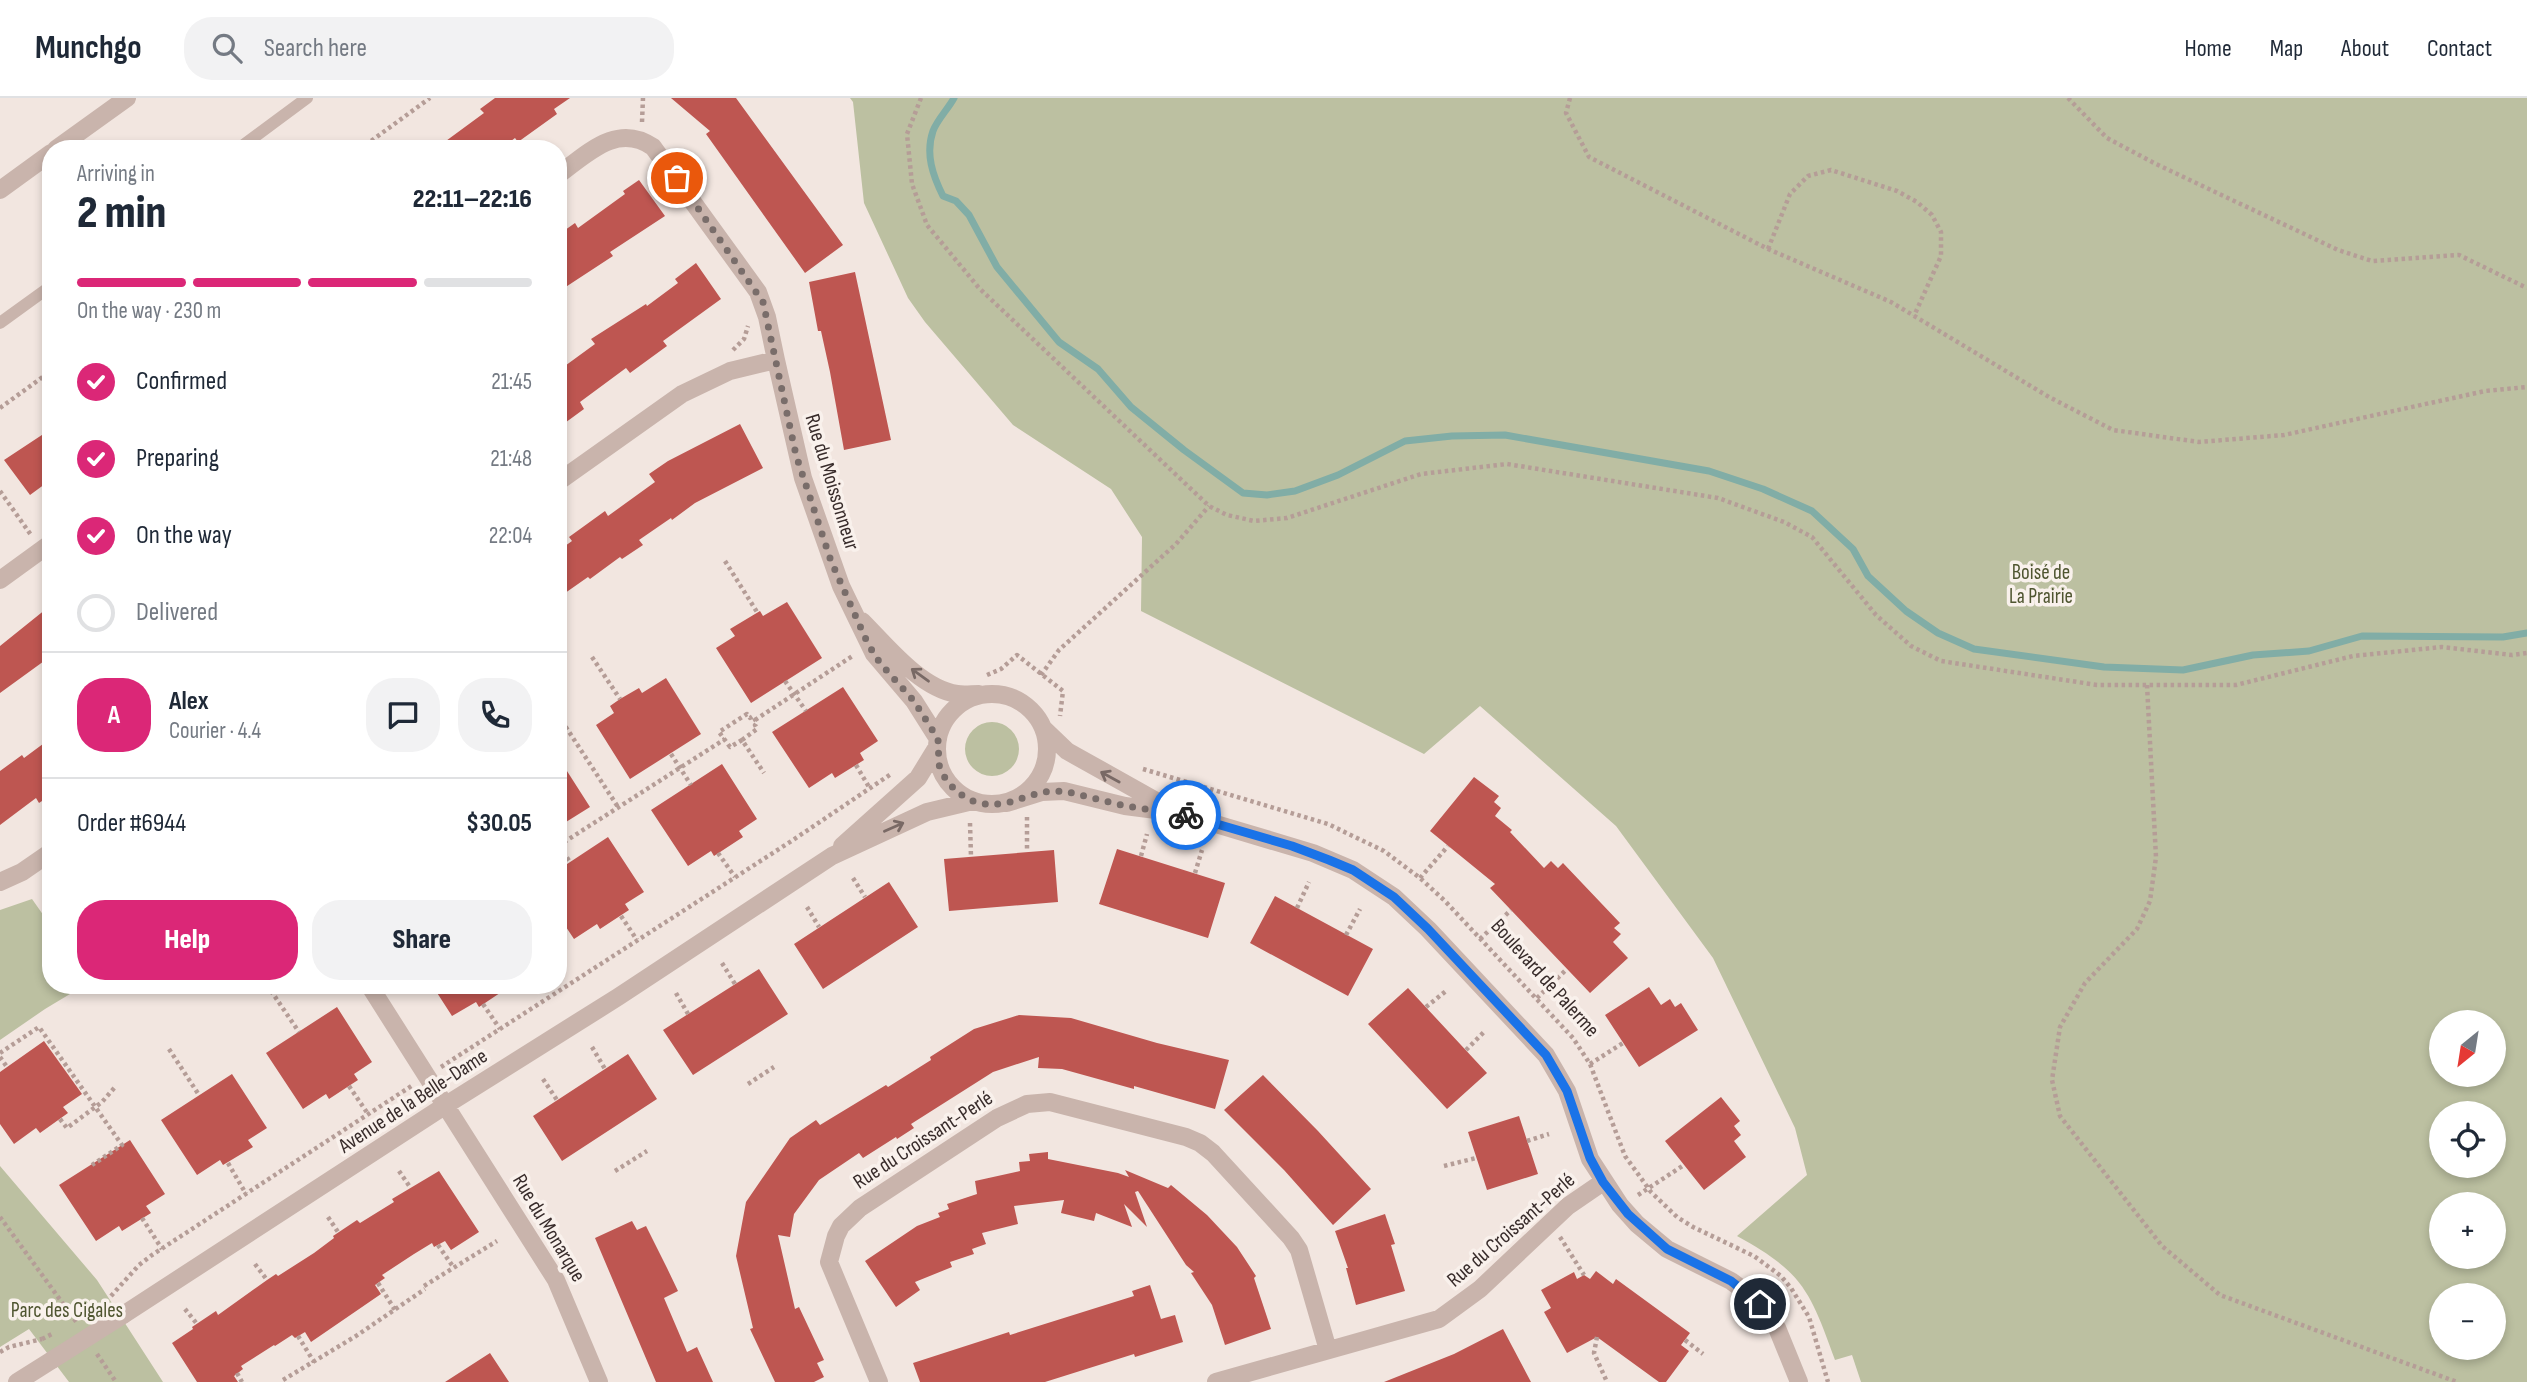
<!DOCTYPE html>
<meta charset="utf-8">
<style>
:root{--surface:#fff;--page:#f2f2f3;--text:#1f2937;--muted:#747a83;--line:#e0e1e3;--accent:#db2777}
body{margin:0;font-family:"Sofia Sans Condensed",sans-serif;background:var(--page);color:var(--text);height:100vh;display:flex;flex-direction:column;font-size:26px;white-space:nowrap}
*{box-sizing:border-box;margin:0}
p{font-size:23px;color:var(--muted)}
.icon{flex:none;width:38px;height:38px;fill:none;stroke:currentColor;stroke-width:2;stroke-linecap:round;stroke-linejoin:round}
.map{position:relative;flex:1;overflow:hidden}
.details{position:absolute;left:42px;top:42px;width:525px;height:854px;display:flex;flex-direction:column;background:var(--surface);border-radius:28px;box-shadow:0 4px 10px #0003}
.details>*{flex:none}
.needle{width:46px;rotate:210deg}
.controls{position:absolute;left:2429px;top:912px;display:grid;gap:14px}
.controls a{display:grid;place-items:center;width:77px;height:77px;border-radius:50%;background:var(--surface);box-shadow:0 4px 10px #0003;font-size:35px}
.pin{position:absolute;display:grid;place-items:center;width:60px;height:60px;color:#fff;margin:-30px;border:4px solid #fff;border-radius:50%;box-shadow:0 2px 7px #0007}
.courier{position:absolute;display:grid;place-items:center;width:70px;height:70px;margin:-35px;border:5px solid #1a73e8;border-radius:50%;background:#fff;color:#222;box-shadow:0 2px 9px #0007}
.headline em{font-style:normal;font-weight:800}
.headline div{display:flex;flex-direction:column-reverse}
.headline{display:flex;align-items:center;justify-content:space-between;height:119px;padding:0 35px}
h1{font-size:46px;font-weight:800;line-height:52px}
.bar{display:grid;grid-template-columns:repeat(4,1fr);gap:10px 7px;align-content:center;height:84px;padding:0 35px}
.bar i{height:9px;border-radius:5px;background:var(--line)}
.bar .current{background:var(--accent)}
.bar p{grid-column:span 4}
.line{display:flex;align-items:center;gap:18px;padding:0 35px;border-top:2px solid var(--line)}
.line div{flex:1}
.round{display:grid;place-items:center;flex:none;width:74px;height:74px;border-radius:28px;background:var(--page)}
ol{padding:0 35px;list-style:none}
li{display:flex;align-items:center;gap:21px;height:77px}
li p{margin-inline-start:auto}
li .icon{padding:7px;border-radius:50%;background:var(--accent);color:#fff;stroke-width:4}
li:last-child{color:var(--muted)}
li i{width:38px;height:38px;border:4px solid var(--line);border-radius:50%}
.action{display:flex;gap:14px;margin-top:auto;padding:14px 35px}
.action a{flex:1;height:80px;border-radius:28px;background:var(--accent);color:#fff;font-size:28px;font-weight:800;line-height:80px;text-align:center}
.action a+a{background:var(--page);color:var(--text)}
header{display:flex;align-items:center;gap:42px;box-sizing:border-box;height:98px;padding:0 35px;background:var(--surface);border-bottom:2px solid var(--line)}
header strong{font-size:33px}
nav{display:flex;gap:38px;margin-inline-start:auto;font-size:24px}
.search{width:490px;height:63px;background:var(--page);display:flex;align-items:center;gap:18px;box-sizing:border-box;padding:0 24px;border-radius:28px;color:var(--muted);font-size:26px}
.map>svg:first-child{display:block}
.green{fill:#bcc0a1;fill-rule:evenodd}
.lines{fill:none;stroke-linecap:round;stroke-linejoin:round}
.stream{stroke:#81ada6;stroke-width:7}
.building{fill:#be5651}
.path{stroke:#b59d97;stroke-width:4.5;stroke-dasharray:3.5 3.5;stroke-linecap:butt}
.lane{stroke:#c9b4ac;stroke-width:12}
.street{stroke:#c9b4ac;stroke-width:18}
.path-bridge{stroke:#b59d97;stroke-width:4.5;stroke-dasharray:3.5 3.5;stroke-linecap:butt}
.street-bridge{stroke:#c9b4ac;stroke-width:18}
.oneway{stroke:#796965}
.done{stroke:#796d6a;stroke-width:7;stroke-dasharray:0 12.6}
.route{stroke:#1a73e8;stroke-width:9}
.labels{text-anchor:middle;dominant-baseline:central;stroke-width:7;stroke-linejoin:round;paint-order:stroke}
.street-label{font-size:21px;fill:#382c2b;stroke:#f9f1ec}
.park-label{font-size:21px;fill:#4f5530;stroke:#f9f1ec}
</style>
<header>
<strong>Munchgo</strong>
<div class="search"><svg class="icon" aria-label="search" viewBox="0 0 24 24"><circle cx="10" cy="10" r="6"/><path d="M15 15l6 6"/></svg>Search here</div>
<nav><a>Home</a><a>Map</a><a>About</a><a>Contact</a></nav>
</header>
<div class="map">
<svg width="2527" height="1284" viewBox="0 0 2527 1284">
<rect width="100%" height="100%" fill="#f2e6e0"/>
<path class="green" d="M850,0H2527V1284H1861L1852,1257L1835,1262C1810,1193 1803,1174 1737,1138L1807,1077L1795,1030L1713,860L1616,728L1480,608L1424,656L1141,513L1142,439L1111,391L1013,327L925,224L908,200L864,105L853,4ZM2441,924H2494V976H2441ZM2494,1015V1068H2441V1015ZM2441,1106H2494V1158H2441ZM2441,1197H2494V1250H2441Z
M965 651a27 27 0 1 1 54 0a27 27 0 1 1-54 0Z
M32,801L51,828V887H85L45,911L0,942V812Z
M0,1068L97,1182L163,1284H69L29,1231L0,1249Z"/>
<g class="lines">
<path class="stream" d="M954,0C948,11 937,22 933,33C925,56 933,78 943,98L956,103L969,117L997,169L1059,244L1098,271L1131,309L1184,352L1243,395L1267,397L1295,393L1338,377L1405,343L1452,338L1505,337L1709,373L1763,391L1812,413L1853,451L1868,478L1906,513L1938,535L1974,551L2104,569L2183,572L2253,557L2309,553L2362,538L2503,539L2527,535"/>
</g>
<path class="building" d="M495,0H570L554,11L557,16L518,44L515,40L500,51H435L484,15L480,11Z
M671,0H736L843,147L805,175L706,36L710,33Z
M639,82L665,118L610,154L613,158L558,194V137L575,125L578,130L625,96L623,93Z
M696,165L721,201L663,243L667,248L630,275L626,270L580,304L584,311L558,330V273L595,246L591,241L646,206L647,208L678,185L675,181Z
M855,174L891,342L844,352L830,274L821,233H818L809,184Z
M740,326L763,370L695,405L672,422L671,420L639,442L643,447L622,461L620,459L590,481L588,479L558,500V453L572,443L569,439L605,413L608,418L655,384L649,376L668,363Z
M51,331V378L43,383L45,386L30,397L4,362Z
M787,504L822,560L751,605L716,550L735,538L730,531L760,513L763,518Z
M51,507V558L0,595V548Z
M666,580L701,636L630,681L596,627L614,615L610,608L620,601L639,590L642,595Z
M843,589L878,643L860,655L864,662L835,680L832,675L809,690L772,634Z
M51,640V697L39,705L36,700L0,727V673L22,657L24,660Z
M558,659L590,709L558,729Z
M722,666L757,721L739,733L743,739L714,758L711,753L688,768L651,712Z
M1474,679L1499,698L1494,704L1501,710L1495,718L1512,732L1510,734L1544,770L1551,763L1558,770L1563,765L1620,825L1614,830L1621,836L1613,844L1628,860L1590,895L1490,790L1495,786L1430,733Z
M608,739L644,794L625,806L629,812L600,831L597,826L574,841L558,817V772Z
M1117,751L1225,785L1208,840L1099,806Z
M1054,752L1058,804L949,813L944,761Z
M889,784L918,829L823,891L794,846Z
M1275,798L1373,851L1348,898L1250,845Z
M759,871L788,916L693,977L663,932Z
M432,887H512L479,909L476,904L452,918Z
M1649,889L1661,907L1670,901L1675,909L1681,905L1698,932L1639,969L1605,917Z
M1408,890L1487,975L1447,1011L1368,926Z
M337,909L372,964L354,976L358,982L329,1001L326,996L303,1011L266,955Z
M1019,917L1071,920L1157,945L1229,962L1215,1011L1134,988V991L1062,971L1038,970L1039,959L993,974L911,1026L914,1030L897,1041L896,1039L863,1060L859,1055L819,1082L794,1116L790,1139L778,1137L795,1211L799,1209L824,1262L817,1265L824,1279L814,1284H775L750,1231L753,1230L736,1158L746,1104L790,1040L816,1022L820,1027L886,987L888,989L931,962L930,959L974,931Z
M44,943L82,996L63,1009L68,1015L40,1035L36,1030L14,1046L0,1026V974Z
M628,956L657,1001L562,1063L533,1018Z
M232,976L267,1030L248,1042L253,1049L223,1067L220,1062L197,1077L161,1022Z
M1263,977L1318,1033L1371,1091L1333,1127L1284,1072L1224,1012Z
M1721,999L1740,1023L1734,1028L1741,1037L1734,1043L1746,1059L1704,1092L1665,1043Z
M1519,1018L1538,1076L1487,1092L1468,1034Z
M130,1042L165,1096L146,1108L151,1115L122,1133L119,1128L96,1143L59,1087Z
M1048,1054V1061L1118,1075L1129,1079L1125,1072L1168,1090L1171,1087L1207,1117L1237,1149L1256,1178L1254,1180L1271,1231L1225,1247L1212,1207L1191,1175L1194,1174L1186,1167L1138,1093L1135,1094L1147,1129L1124,1106L1132,1129L1096,1115L1094,1123L1061,1115L1064,1102L1014,1108L1018,1126L982,1135L986,1146L972,1151L974,1156L950,1164L952,1169L915,1184L920,1192L896,1209L865,1163L917,1128L940,1119L938,1115L949,1111L947,1106L977,1096L975,1083L1020,1073L1019,1064L1030,1063L1029,1056Z
M439,1073L479,1134L451,1152L445,1143L434,1149L432,1145L414,1156L382,1177L385,1180L375,1187L381,1196L311,1244L305,1234L295,1240L292,1237L275,1248L274,1247L241,1268L243,1271L234,1278L238,1284H197L172,1245L193,1231L192,1229L216,1213L218,1217L267,1182L276,1176L278,1178L314,1155L334,1140L333,1138L357,1122L360,1125L394,1104L392,1101Z
M1385,1116L1395,1146L1391,1147L1405,1193L1356,1207L1346,1170H1348L1335,1133Z
M632,1123L637,1132L646,1128L667,1170L678,1193L664,1200L687,1254L697,1249L713,1284H656L595,1140Z
M1596,1173L1613,1186L1616,1181L1690,1235L1681,1247L1689,1253L1666,1284H1659L1597,1239L1567,1255L1544,1214L1551,1210L1541,1192L1574,1174L1577,1181L1584,1177L1590,1181Z
M1150,1187L1161,1221L1175,1217L1183,1244L1135,1259L1134,1256L1045,1284H920L913,1265L1009,1234L1010,1237L1134,1198L1132,1193Z
M1503,1231L1531,1284H1384L1454,1256Z
M490,1255L509,1284H445Z"/>
<g class="lines">
<path class="path" d="M921,0L907,36L912,86L927,127L979,190L1209,408L1227,417L1254,423L1287,420L1421,376L1507,366L1718,400L1784,424L1812,439L1876,517L1911,548L1941,563L2097,587H2236L2353,558L2442,549L2512,557L2527,555
M1570,0L1566,15L1589,59L1768,151L1891,204L2049,299L2113,332L2199,344L2284,337L2485,293L2527,289
M2068,0L2107,40L2156,66L2338,152L2372,163L2459,157L2527,190
M642,24L643,0
M360,51L430,0
M1768,151L1790,96L1808,78L1831,72L1897,93L1917,104L1932,117L1941,134V158L1914,218
M733,252L744,241L748,228
M0,310L51,273
M0,393L31,437
M725,463L757,514
M592,559L620,601
M987,577L1001,571L1017,557L1063,593L1060,618
M1041,577L1059,552L1176,446L1209,408
M785,583L806,613
M2147,587L2156,759L2150,803L2137,831L2085,885L2060,929L2052,982L2060,1018L2162,1148L2220,1197L2457,1284
M558,617L618,709
M755,622L854,557
M742,642L757,631L755,627L757,625L753,618L750,620L747,616L719,634L730,649L742,642L764,675
M671,656L691,687
M856,667L869,689
M1143,671L1328,726L1384,753L1420,780L1445,803L1573,940L1590,966L1625,1058L1651,1094L1677,1119L1693,1129L1754,1158L1781,1178L1791,1190L1809,1219L1828,1284
M1027,719V754
M970,725L971,759
M558,748L725,641
M559,748L570,764
M718,755L735,779
M1141,758L1147,736
M1195,775L1202,752
M853,780L865,799
M1420,780L1448,748
M807,809L819,829
M1297,810L1309,784
M621,818L637,842
M1346,837L1360,811
M1480,841L1511,812
M722,865L735,886
M267,887L299,934
M676,895L688,916
M1537,900L1567,871
M483,906L500,931
M1426,909L1446,893
M592,949L605,971
M169,951L199,997
M1466,952L1484,934
M0,955L39,929L122,1047L92,1067
M0,959L7,969
M1590,966L1623,945
M441,969L793,742L891,676
M543,981L557,1002
M748,986L774,969
M349,988L368,1016
M60,1021L67,1030L102,1004L116,988
M1527,1043L1549,1036
M228,1065L246,1096
M1444,1068L1476,1060
M399,1073L410,1089
M615,1073L647,1053
M1638,1097L1684,1067
M0,1119L77,1225
M328,1119L338,1134
M142,1120L162,1151
M1560,1139L1584,1177
M438,1147L454,1170
M255,1166L267,1182
M378,1185L395,1212
M424,1188L497,1143
M111,1198L139,1167L152,1157L413,987
M185,1211L197,1226
M298,1238L314,1264
M1597,1239L1594,1255L1607,1284
M1685,1242L1703,1256
M0,1254L9,1249L42,1241
M97,1256L116,1284
M237,1275L242,1284
M283,1282L356,1238L425,1191"/>
<path class="lane" d="M238,51L307,0
M0,225L51,188"/>
<path class="street" d="M56,51L127,0
M558,77C587,56 617,24 653,49L758,194L767,219L776,262L730,273L682,296L558,384
M0,92L51,55
M776,262L803,380L841,488L874,556L914,603L938,641
M0,482L51,445
M862,523C887,548 920,590 957,596C964,597 972,596 979,596
M937 651a55 55 0 1 1 110 0a55 55 0 1 1-110 0Z
M1044,631L1067,653L1167,709
M1007,705L1042,694L1064,693L1125,708L1179,715L1313,755L1353,772L1394,799L1428,831L1546,957L1567,993L1590,1061L1620,1107L1637,1126L1667,1151L1731,1183L1754,1200L1766,1214L1777,1230L1799,1284
M842,748L918,680L937,649
M0,784L22,774L51,754
M369,887L556,1182L599,1284
M123,1217L446,1007L618,899L832,758L927,714L973,703
M17,1284L52,1262
M879,1284L829,1164L836,1138L841,1128L860,1110L997,1020L1027,1006L1050,1004L1186,1039L1200,1045L1213,1055L1291,1140L1299,1152L1328,1252
M1216,1284L1439,1221L1480,1191L1568,1108L1603,1084"/>
<path class="path-bridge" d="M42,1241L54,1235"/>
<path class="street-bridge" d="M52,1262L123,1217"/>
</g>
<defs><path id="oneway-shaft" d="M-6 0H5M1.5-3L5.5 0L1.5 3" fill="none" stroke-width="1.6" stroke-linecap="round" stroke-linejoin="round" transform="scale(1.75)"/></defs>
<g class="oneway">
<use href="#oneway-shaft" transform="translate(920 577) rotate(-144)"/>
<use href="#oneway-shaft" transform="translate(1110 679) rotate(-151)"/>
<use href="#oneway-shaft" transform="translate(894 729) rotate(-24)"/>
</g>
<g class="lines">
<path class="done" d="M677,80L763,204L796,357L831,463L868,546L880,565L914,603L938,641L939,667L946,682L958,695L973,703L990,707L1007,705L1042,694L1064,693L1125,708L1186,717"/>
<path class="route" d="M1186,717L1292,748L1329,762L1353,772L1394,799L1428,831L1546,957L1567,993L1590,1060L1603,1084L1628,1116L1667,1151L1731,1183L1760,1206"/>
</g>
<g class="labels">
<g class="street-label">
<text transform="translate(832 384) rotate(73)">Rue du Moissonneur</text>
<text transform="translate(1545 880) rotate(48)">Boulevard de Palerme</text>
<text transform="translate(413 1003) rotate(-33)">Avenue de la Belle-Dame</text>
<text transform="translate(923 1042) rotate(-33)">Rue du Croissant-Perlé</text>
<text transform="translate(549 1130) rotate(59)">Rue du Monarque</text>
<text transform="translate(1511 1132) rotate(-41)">Rue du Croissant-Perlé</text>
</g>
<g class="park-label">
<text x="2041" y="474">Boisé de<tspan x="2041" dy="24">La Prairie</tspan></text>
<text x="67" y="1212">Parc des Cigales</text>
</g>
</g>
</svg>
<div class="controls">
<a><svg class="needle" viewBox="-14 -14 28 28"><path d="M0-13l5 13h-10z" fill="#e53935"/><path d="M0 13l5-13h-10z" fill="#747a83"/></svg></a>
<a><svg class="icon" aria-label="locate" viewBox="0 0 24 24"><circle cx="12" cy="12" r="6"/><path d="M12 2v4M12 18v4M2 12h4M18 12h4"/></svg></a>
<a>+</a>
<a>−</a>
</div>
<div class="pin" style="left:677px;top:80px;background:#ea580c"><svg class="icon" aria-label="bag" viewBox="0 0 24 24"><path d="M5 8h14l-1 12H6zM9 8a3 3 0 0 1 6 0"/></svg></div>
<div class="pin" style="left:1760px;top:1206px;background:#1f2937"><svg class="icon" aria-label="home" viewBox="0 0 24 24"><path d="M3 11l9-7 9 7M6 9v11h12V9"/></svg></div>
<div class="courier" style="left:1186px;top:717px"><svg class="icon" aria-label="bike" viewBox="0 0 24 24"><circle cx="6" cy="16" r="4"/><circle cx="18" cy="16" r="4"/><path d="M6 16l4-8h5l3 8M10 8l3 8H6M13 5h3"/></svg></div>
<section class="details">
<div class="headline"><div><h1>2 min</h1><p>Arriving in</p></div><em>22:11–22:16</em></div>
<div class="bar"><i class="current"></i><i class="current"></i><i class="current"></i><i></i><p>On the way · 230 m</p></div>
<ol>
<li><svg class="icon" aria-label="check" viewBox="0 0 24 24"><path d="M5 12l5 5 9-10"/></svg>Confirmed<p>21:45</p></li>
<li><svg class="icon" aria-label="check" viewBox="0 0 24 24"><path d="M5 12l5 5 9-10"/></svg>Preparing<p>21:48</p></li>
<li><svg class="icon" aria-label="check" viewBox="0 0 24 24"><path d="M5 12l5 5 9-10"/></svg>On the way<p>22:04</p></li>
<li><i></i>Delivered</li>
</ol>
<div class="line" style="height:126px"><b class="round" style="background:var(--accent);color:#fff">A</b><div><b>Alex</b><p>Courier · 4.4</p></div><a class="round"><svg class="icon" aria-label="chat" viewBox="0 0 24 24"><path d="M4 5h16v11H9l-5 4z"/></svg></a><a class="round"><svg class="icon" aria-label="phone" viewBox="0 0 24 24"><path d="M5 4h4l2 5-3 2q2 4 5 5l2-3 5 2v4C11 20 4 13 5 4z"/></svg></a></div>
<div class="line" style="height:91px"><div>Order #6944</div><b>$30.05</b></div>
<div class="action"><a>Help</a><a>Share</a></div>
</section>
</div>
